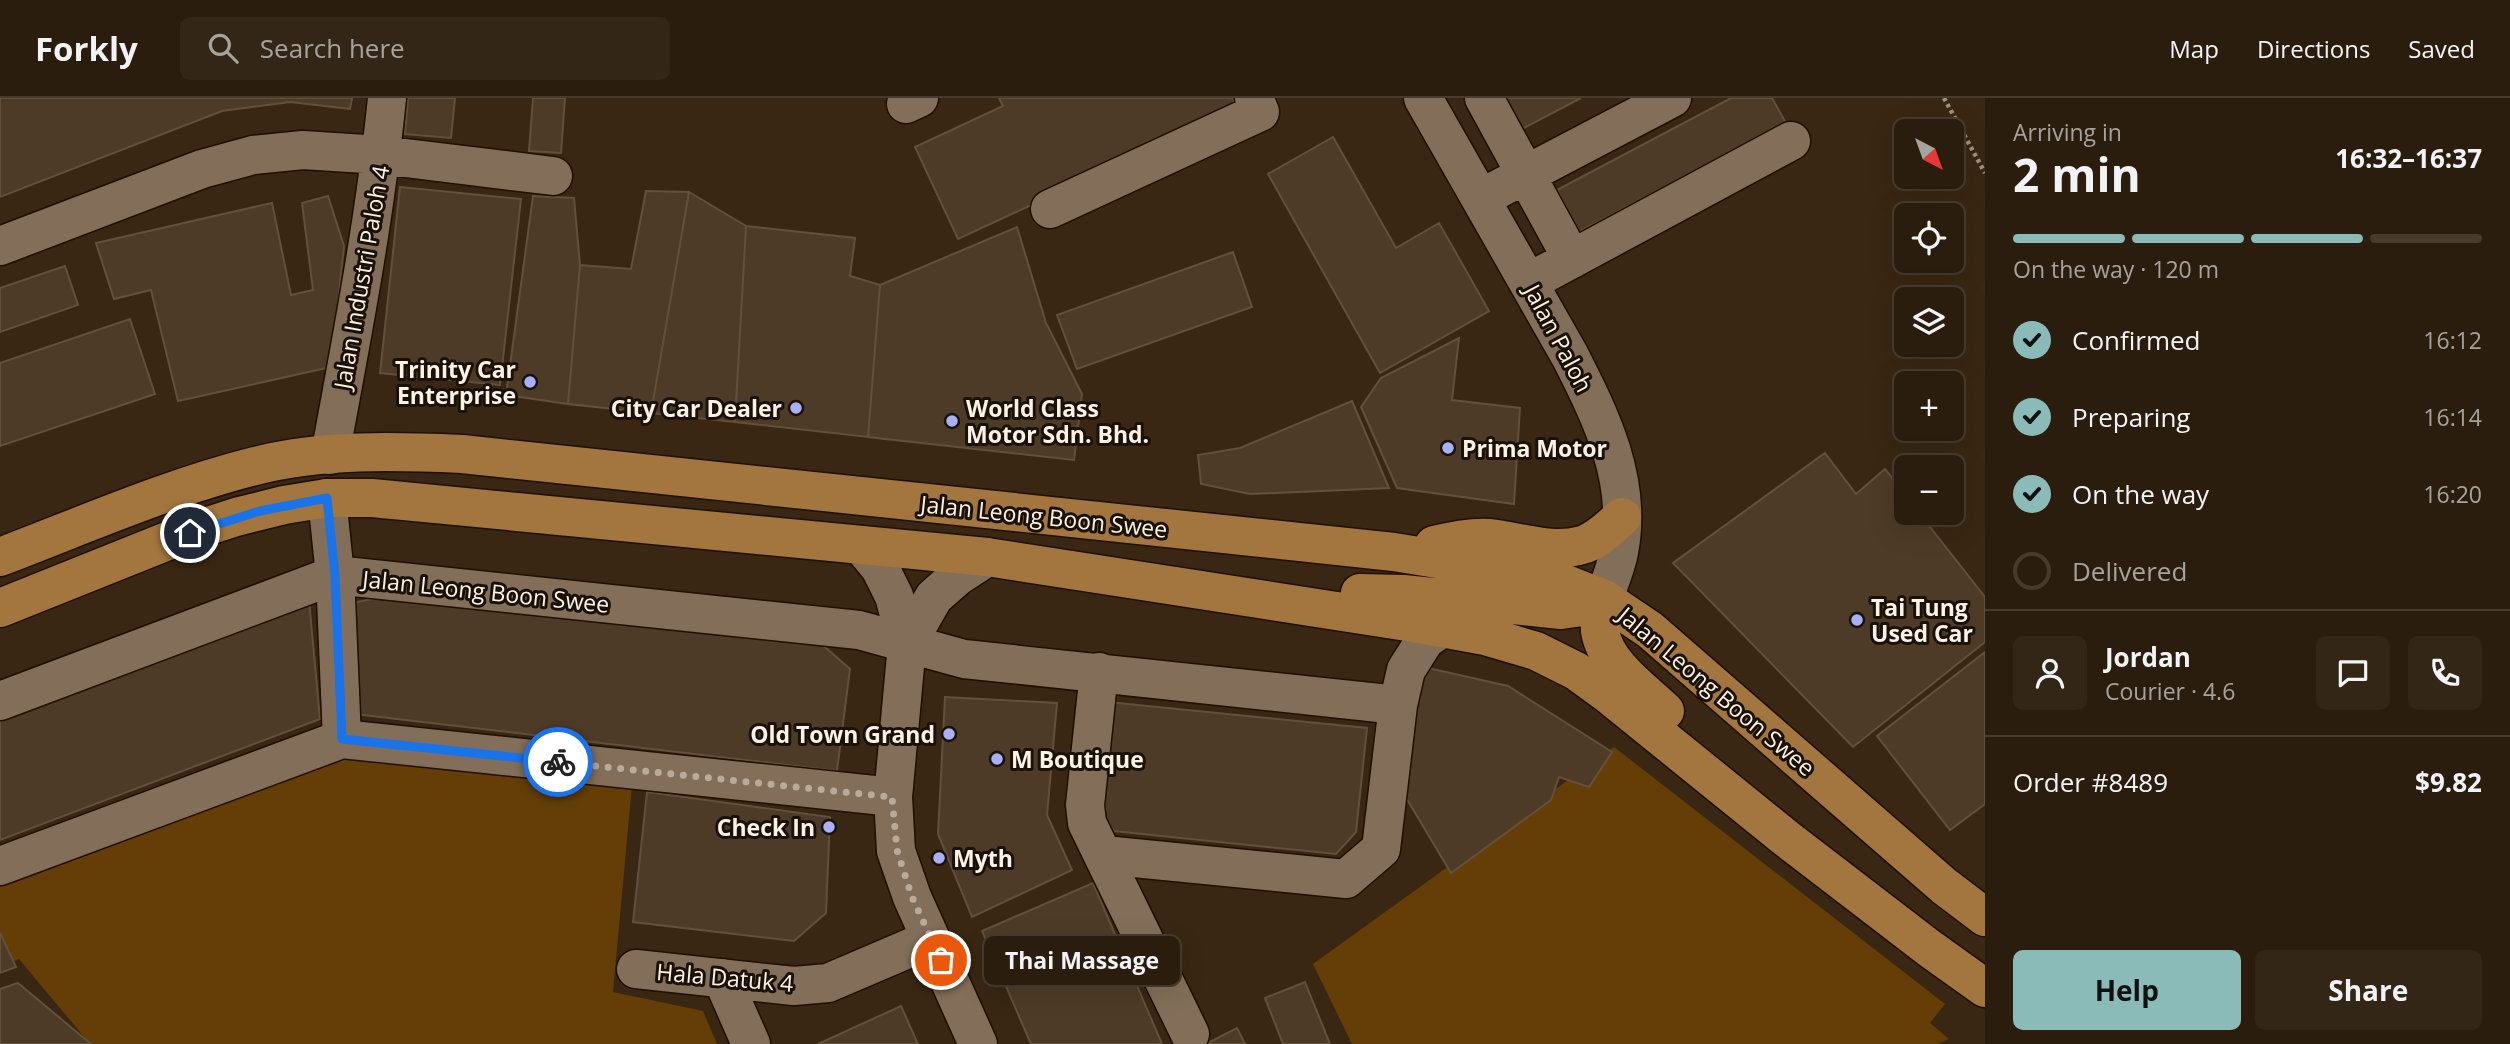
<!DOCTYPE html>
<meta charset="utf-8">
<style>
:root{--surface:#2b1d0e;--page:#332617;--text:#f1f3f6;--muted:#a6a29e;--line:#473b2e;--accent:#8bbbb9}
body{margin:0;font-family:"Open Sans",sans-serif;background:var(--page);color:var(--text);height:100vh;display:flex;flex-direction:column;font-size:26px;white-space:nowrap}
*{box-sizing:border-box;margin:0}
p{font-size:23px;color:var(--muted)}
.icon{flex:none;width:38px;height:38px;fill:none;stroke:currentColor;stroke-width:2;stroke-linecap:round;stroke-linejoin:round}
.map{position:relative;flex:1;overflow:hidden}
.drawer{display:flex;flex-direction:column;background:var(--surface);width:525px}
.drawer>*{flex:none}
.needle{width:46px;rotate:139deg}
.controls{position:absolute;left:1894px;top:21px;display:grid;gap:14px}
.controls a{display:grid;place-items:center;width:70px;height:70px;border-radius:10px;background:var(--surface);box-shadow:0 7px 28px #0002,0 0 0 2px var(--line);font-size:35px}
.pin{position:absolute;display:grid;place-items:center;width:60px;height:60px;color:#fff;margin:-30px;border:4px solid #fff;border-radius:50%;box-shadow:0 2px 7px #0007}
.courier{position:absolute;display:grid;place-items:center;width:70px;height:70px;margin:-35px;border:5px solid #1a73e8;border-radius:50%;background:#fff;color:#222;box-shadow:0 2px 9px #0007}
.bubble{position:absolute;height:49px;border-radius:10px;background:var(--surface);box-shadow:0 7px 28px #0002,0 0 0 2px var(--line);font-size:23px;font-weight:700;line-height:49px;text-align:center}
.summary em{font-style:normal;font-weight:700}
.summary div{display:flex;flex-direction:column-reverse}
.summary{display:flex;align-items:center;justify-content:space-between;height:119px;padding:0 28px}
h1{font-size:46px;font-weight:700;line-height:52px}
.bar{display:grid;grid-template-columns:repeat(4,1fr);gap:10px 7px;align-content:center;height:84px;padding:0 28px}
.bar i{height:9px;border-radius:5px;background:var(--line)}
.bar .on{background:var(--accent)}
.bar p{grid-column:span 4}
.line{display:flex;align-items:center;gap:18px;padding:0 28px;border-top:2px solid var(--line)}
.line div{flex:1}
.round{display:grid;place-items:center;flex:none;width:74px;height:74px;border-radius:10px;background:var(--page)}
ol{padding:0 28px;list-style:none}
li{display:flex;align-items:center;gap:21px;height:77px}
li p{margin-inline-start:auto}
li .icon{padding:7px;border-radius:50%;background:var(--accent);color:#111;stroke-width:4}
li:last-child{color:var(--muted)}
li i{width:38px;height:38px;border:4px solid var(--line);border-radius:50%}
.button{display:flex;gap:14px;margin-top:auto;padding:14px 28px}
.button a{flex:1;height:80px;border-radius:10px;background:var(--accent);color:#111;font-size:28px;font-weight:700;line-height:80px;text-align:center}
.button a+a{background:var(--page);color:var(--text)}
header{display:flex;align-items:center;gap:42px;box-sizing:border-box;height:98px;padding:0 35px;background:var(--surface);border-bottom:2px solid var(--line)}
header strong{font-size:33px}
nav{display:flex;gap:38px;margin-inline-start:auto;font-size:24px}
.search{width:490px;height:63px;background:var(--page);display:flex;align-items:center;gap:18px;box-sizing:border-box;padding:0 24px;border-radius:10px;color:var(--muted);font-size:26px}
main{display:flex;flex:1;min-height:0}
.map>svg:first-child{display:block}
.green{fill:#653e07}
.building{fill:#4e3b27;stroke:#63503b;stroke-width:2}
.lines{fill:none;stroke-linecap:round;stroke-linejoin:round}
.minor-casing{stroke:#1f0f00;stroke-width:41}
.major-casing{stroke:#1f0f00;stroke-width:41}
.path{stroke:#9f9080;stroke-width:4.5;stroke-dasharray:3.5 3.5;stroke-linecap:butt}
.minor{stroke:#836f59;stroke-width:38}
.major{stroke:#a2763e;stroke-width:38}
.done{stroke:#b9ab9c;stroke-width:7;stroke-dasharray:0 12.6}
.route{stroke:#1a73e8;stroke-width:9}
.poi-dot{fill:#a8b0fc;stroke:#1a1209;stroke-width:2.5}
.labels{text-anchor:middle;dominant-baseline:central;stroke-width:6;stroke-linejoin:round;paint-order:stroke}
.street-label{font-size:23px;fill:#fef2e6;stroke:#1a1209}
.poi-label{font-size:23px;font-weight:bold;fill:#fef2e6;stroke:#1a1209;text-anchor:start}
</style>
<header>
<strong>Forkly</strong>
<div class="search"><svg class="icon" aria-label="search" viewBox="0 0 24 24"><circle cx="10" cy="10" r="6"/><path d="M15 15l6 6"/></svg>Search here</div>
<nav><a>Map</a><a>Directions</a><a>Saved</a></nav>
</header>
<main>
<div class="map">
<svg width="1985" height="946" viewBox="0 0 1985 946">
<rect width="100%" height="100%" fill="#392713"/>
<path class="green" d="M1614,649L1945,906L1930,925L1949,941L1937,946H1352L1313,866Z
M332,660L632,687L613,894L703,913L717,946H90L19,861L0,870V782Z"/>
<path class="building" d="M0,0H352L350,11L290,4L222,13L0,99Z
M408,0H455L451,40L405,36Z
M533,0H565L561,55L529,53Z
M999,0H1233L1238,11L958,141L915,49L1003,8Z
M1503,0H1581L1520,32Z
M1731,0H1772L1786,25L1579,134L1557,92Z
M1333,39L1396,150L1439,125L1489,213L1380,275L1268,76Z
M400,89L521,101L500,287L380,275Z
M646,93L689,94L651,315L568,306L580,167L631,171Z
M689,94L746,128L735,324L651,315Z
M328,98L344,148L331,269L178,303L151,192L114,201L96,145L272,105L291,197L313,192L302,105Z
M533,98L574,100L580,167L568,306L506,297Z
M746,128L855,140L850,178L880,187L868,339L735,324Z
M1017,129L1046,225L1082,296L1074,362L868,339L880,187Z
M1233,154L1252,209L1077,271L1057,217Z
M65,168L78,207L0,234V190Z
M130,221L155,296L0,348V265Z
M1459,240L1452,302L1520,310L1514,406L1397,390L1361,309L1381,280Z
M1352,303L1389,390L1250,396L1201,386L1198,357L1240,350Z
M1825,355L1856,396L1885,371L1906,397V415H1919L1985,499V544L1853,649L1673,465Z
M406,495L818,543L850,571L837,673L355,616L351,505Z
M309,502L320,621L0,742V618Z
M1985,554V706L1950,732L1877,638Z
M1419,568L1508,588L1612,654L1589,689L1559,679L1551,702L1451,775L1405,698Z
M945,599L1057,605L1047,717L1072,772L972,819L938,736Z
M1108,604L1367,630L1356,734L1336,756L1113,733L1098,705Z
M647,694L830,719L826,815L794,843L633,824Z
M1093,785L1162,946H1031L982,833Z
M0,835L16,869L0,875Z
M1305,884L1330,946H1283L1265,900Z
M18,885L91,946H0V891Z
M901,908L918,946H818Z
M1237,930L1245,946H1206Z"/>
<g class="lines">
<g class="minor-casing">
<path id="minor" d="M1423,0L1570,258C1601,319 1633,383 1619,454C1616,470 1609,485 1604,501
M1484,0L1572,161
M906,6L919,0
M1481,100L1672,0
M1050,111L1260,14L1254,0
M0,148L202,71L253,57L303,52L381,57L553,78
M1529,184L1791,43
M330,357C352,239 375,120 387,0
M327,400L335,477L342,641
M861,447L880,470L894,498L907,546L893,699L896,753L912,799L978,946
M907,546L934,499L958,478L987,459
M1099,574L1085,707L1087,725L1190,936
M0,603L335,477L859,532L964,561L1398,607
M1104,757L1346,781L1381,751L1398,607L1406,572L1425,542L1442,530
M0,768L342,641L893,699
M636,871L794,888L828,885L931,841
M722,880L751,946"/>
</g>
<g class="major-casing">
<path id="major" d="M1434,447C1452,443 1470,439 1489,440C1519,443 1552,456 1582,447C1597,443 1610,429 1622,419
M0,459C84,427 168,390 255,368C322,351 394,353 462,356L1394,454L1548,479L1604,501L1650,532L1944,788L1985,819
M1360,495L1403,496L1561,512L1582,509L1604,501
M1604,501C1603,511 1599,523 1600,533C1605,566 1643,592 1665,613
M0,510L190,434L236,419L284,407L327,400H372L987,459L1420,526L1485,538L1536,553L1576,573L1609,597L1787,741L1929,850L1985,890"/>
</g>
<path class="path" d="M1944,0L1985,75"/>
<use href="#minor" class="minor"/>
<use href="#major" class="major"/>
</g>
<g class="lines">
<path class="done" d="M558,664L892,699L897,752L912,799L941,862"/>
<path class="route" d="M190,435L260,413L327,400L335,477L342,641L558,664"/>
</g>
<g class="poi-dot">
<circle cx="530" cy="284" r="7"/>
<circle cx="796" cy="310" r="7"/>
<circle cx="952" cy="323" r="7"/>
<circle cx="1448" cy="350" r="7"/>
<circle cx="1857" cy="522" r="7"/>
<circle cx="949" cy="636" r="7"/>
<circle cx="997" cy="661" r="7"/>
<circle cx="829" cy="729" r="7"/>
<circle cx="939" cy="760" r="7"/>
</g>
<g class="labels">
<g class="street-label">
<text transform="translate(361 179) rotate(-80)">Jalan Industri Paloh 4</text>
<text transform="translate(1559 240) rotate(62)">Jalan Paloh</text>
<text transform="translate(1044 418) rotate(6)">Jalan Leong Boon Swee</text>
<text transform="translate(486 493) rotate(6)">Jalan Leong Boon Swee</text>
<text transform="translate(1717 593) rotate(40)">Jalan Leong Boon Swee</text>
<text transform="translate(725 879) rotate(5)">Hala Datuk 4</text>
</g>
<g class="poi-label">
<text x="516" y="271" text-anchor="end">Trinity Car<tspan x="516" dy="26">Enterprise</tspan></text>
<text x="782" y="310" text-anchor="end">City Car Dealer</text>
<text x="966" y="310">World Class<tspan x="966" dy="26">Motor Sdn. Bhd.</tspan></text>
<text x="1462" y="350">Prima Motor</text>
<text x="1871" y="509">Tai Tung<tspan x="1871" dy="26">Used Car</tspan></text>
<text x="935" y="636" text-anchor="end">Old Town Grand</text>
<text x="1011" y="661">M Boutique</text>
<text x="815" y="729" text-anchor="end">Check In</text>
<text x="953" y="760">Myth</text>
</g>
</g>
</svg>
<div class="controls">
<a><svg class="needle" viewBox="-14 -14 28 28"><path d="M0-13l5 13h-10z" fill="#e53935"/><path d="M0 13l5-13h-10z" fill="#a6a29e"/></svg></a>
<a><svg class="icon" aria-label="locate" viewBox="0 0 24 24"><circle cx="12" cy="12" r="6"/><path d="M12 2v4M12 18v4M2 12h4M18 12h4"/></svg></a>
<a><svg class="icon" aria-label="layers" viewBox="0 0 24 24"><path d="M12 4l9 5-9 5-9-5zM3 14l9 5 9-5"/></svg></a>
<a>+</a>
<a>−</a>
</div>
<div class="pin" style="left:941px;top:862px;background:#ea580c"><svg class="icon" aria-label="bag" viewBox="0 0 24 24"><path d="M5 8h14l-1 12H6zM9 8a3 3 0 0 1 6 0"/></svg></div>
<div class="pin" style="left:190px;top:435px;background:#1f2937"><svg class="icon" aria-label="home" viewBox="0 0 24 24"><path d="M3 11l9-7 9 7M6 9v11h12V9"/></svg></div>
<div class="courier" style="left:558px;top:664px"><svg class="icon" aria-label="bike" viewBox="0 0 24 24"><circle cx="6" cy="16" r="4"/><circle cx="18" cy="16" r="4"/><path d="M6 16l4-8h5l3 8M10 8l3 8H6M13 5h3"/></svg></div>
<div class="bubble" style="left:984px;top:838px;width:196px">Thai Massage</div>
</div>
<section class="drawer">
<div class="summary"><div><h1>2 min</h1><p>Arriving in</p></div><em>16:32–16:37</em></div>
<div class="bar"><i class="on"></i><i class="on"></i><i class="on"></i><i></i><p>On the way · 120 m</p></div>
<ol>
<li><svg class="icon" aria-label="check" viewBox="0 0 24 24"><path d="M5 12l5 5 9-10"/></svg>Confirmed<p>16:12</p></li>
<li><svg class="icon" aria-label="check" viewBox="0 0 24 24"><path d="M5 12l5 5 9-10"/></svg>Preparing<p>16:14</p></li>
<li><svg class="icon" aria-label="check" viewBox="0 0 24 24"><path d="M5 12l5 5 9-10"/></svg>On the way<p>16:20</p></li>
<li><i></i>Delivered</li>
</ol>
<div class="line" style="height:126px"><a class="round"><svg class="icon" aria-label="person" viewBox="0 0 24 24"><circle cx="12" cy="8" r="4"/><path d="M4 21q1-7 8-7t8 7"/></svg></a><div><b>Jordan</b><p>Courier · 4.6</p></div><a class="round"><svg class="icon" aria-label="chat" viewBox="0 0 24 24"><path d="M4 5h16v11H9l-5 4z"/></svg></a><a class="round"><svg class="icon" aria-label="phone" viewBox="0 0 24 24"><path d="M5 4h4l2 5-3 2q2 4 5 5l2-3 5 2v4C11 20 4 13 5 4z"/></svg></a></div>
<div class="line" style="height:91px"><div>Order #8489</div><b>$9.82</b></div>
<div class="button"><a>Help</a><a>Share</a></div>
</section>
</main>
